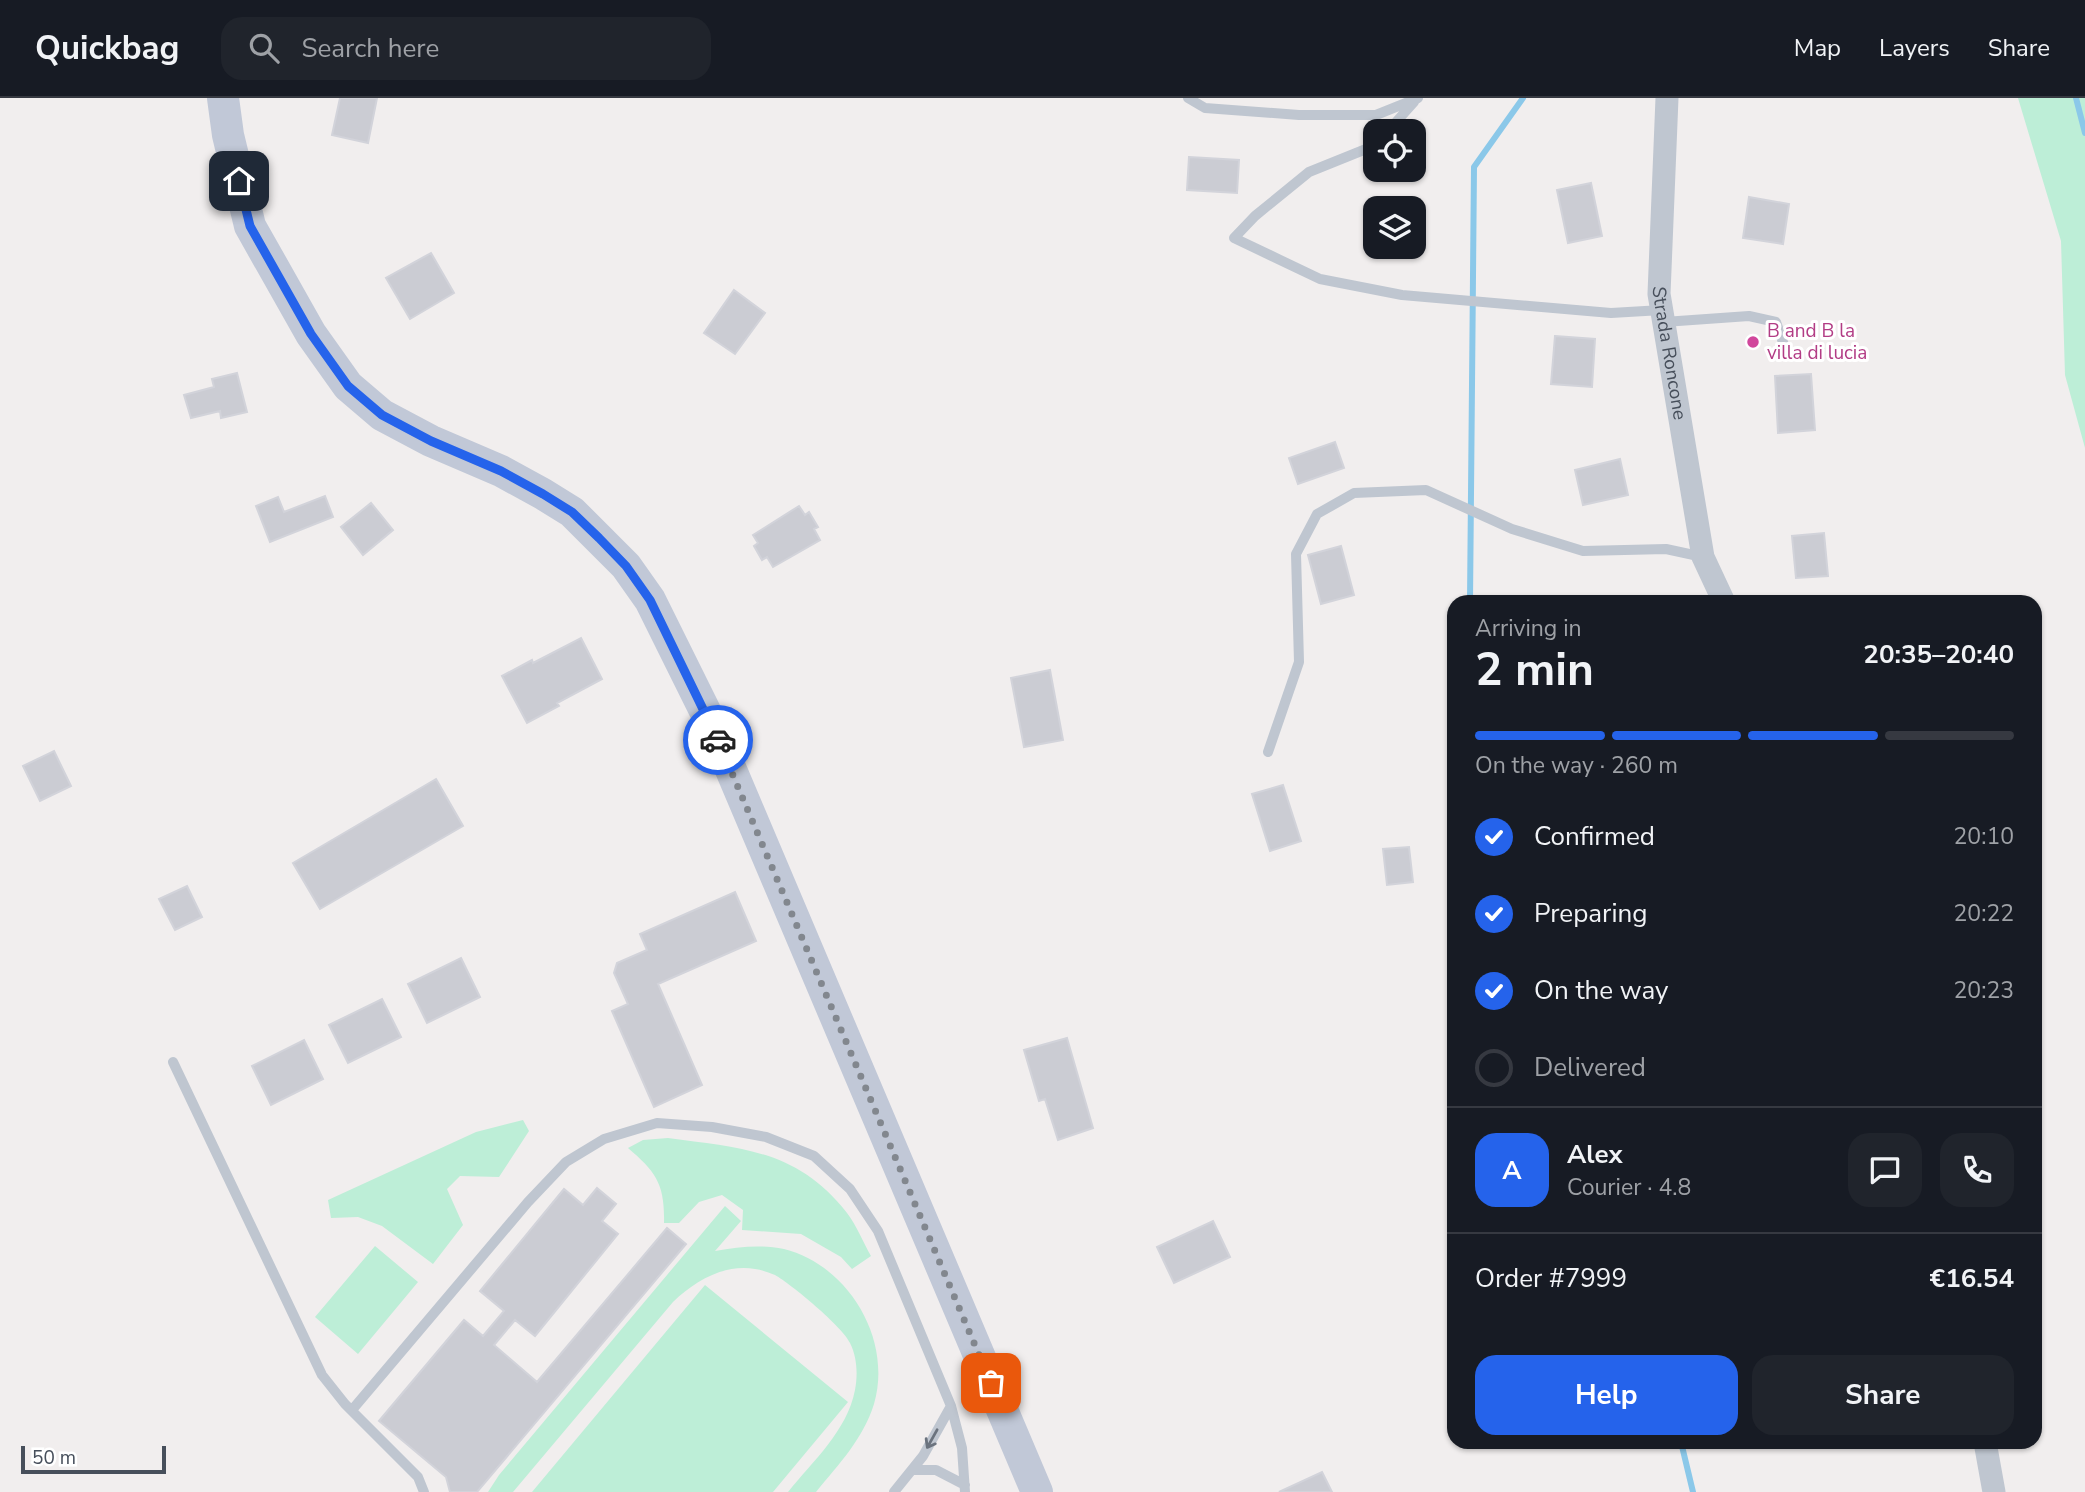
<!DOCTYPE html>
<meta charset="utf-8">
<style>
:root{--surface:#171b24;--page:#20242c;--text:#f1f3f6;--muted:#9ea1a6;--line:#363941;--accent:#2563eb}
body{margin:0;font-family:"Nunito Sans",sans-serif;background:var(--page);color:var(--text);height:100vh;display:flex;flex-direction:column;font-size:26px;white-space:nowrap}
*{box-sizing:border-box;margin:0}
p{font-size:23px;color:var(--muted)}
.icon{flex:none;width:38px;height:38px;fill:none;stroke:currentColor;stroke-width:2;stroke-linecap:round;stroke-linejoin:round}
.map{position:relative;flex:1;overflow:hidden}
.details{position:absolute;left:1447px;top:497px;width:595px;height:854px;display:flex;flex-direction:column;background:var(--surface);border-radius:21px;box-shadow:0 2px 5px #0004}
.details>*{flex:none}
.tools{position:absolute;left:1363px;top:21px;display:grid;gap:14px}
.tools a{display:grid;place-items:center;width:63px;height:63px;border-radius:14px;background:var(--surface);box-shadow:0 2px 5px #0004;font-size:35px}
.scale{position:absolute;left:21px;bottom:18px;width:145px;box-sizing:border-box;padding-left:7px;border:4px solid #474f5b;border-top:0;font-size:19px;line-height:24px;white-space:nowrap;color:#474f5b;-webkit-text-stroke:5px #fff;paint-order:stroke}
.pin{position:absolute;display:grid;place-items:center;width:60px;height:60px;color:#fff;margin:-30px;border-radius:14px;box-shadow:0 4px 10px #0006}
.courier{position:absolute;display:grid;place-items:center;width:70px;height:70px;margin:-35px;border:5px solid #2563eb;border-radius:50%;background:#fff;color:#222;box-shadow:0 2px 9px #0007}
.overview em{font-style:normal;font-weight:700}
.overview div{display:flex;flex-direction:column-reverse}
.overview{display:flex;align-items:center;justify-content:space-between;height:119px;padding:0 28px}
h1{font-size:46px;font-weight:700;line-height:52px}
.bar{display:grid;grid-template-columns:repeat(4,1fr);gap:10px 7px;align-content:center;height:84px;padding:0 28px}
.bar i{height:9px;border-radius:5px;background:var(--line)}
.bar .current{background:var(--accent)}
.bar p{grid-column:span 4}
.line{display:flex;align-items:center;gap:18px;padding:0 28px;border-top:2px solid var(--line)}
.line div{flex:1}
.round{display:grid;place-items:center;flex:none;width:74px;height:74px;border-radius:21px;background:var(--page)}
ol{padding:0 28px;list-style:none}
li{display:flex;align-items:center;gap:21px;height:77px}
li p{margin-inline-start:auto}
li .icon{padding:7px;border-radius:50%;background:var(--accent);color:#fff;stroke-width:4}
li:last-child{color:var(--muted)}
li i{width:38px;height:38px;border:4px solid var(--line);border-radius:50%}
.cta{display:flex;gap:14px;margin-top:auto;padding:14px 28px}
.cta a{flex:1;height:80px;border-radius:21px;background:var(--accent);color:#fff;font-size:28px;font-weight:700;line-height:80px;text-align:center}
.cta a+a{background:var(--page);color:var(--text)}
header{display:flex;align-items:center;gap:42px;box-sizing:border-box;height:98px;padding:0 35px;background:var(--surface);border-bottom:2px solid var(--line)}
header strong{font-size:33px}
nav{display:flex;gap:38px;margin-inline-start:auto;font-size:24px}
.search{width:490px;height:63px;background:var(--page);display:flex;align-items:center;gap:18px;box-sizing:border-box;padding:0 24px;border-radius:21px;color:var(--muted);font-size:26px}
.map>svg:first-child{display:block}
.green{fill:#bdeed7}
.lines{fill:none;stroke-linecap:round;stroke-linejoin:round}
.stream{stroke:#8bc8e9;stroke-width:6}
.building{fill:#cbccd3;stroke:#d2d3da;stroke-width:2}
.service{stroke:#bfc6d0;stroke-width:10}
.minor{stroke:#bfc6d0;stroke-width:23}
.secondary{stroke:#c1c8d7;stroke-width:32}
.oneway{stroke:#6b737e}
.done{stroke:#82878e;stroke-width:7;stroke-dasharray:0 12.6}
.route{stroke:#2563eb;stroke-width:9}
.hotel-dot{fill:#d1479c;stroke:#fff;stroke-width:2.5}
.labels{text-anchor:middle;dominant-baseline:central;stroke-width:6;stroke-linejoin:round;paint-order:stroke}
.hotel-label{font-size:19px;fill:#b23c85;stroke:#fff;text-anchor:start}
.street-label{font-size:19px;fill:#474f5b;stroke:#fff}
</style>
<header>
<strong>Quickbag</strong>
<div class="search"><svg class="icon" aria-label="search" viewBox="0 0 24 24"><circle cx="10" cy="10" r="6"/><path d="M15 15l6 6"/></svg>Search here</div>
<nav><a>Map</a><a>Layers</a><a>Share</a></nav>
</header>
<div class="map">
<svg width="2085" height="1394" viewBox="0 0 2085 1394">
<rect width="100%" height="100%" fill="#f1eeee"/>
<path class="green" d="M2018,0H2085V350L2065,277L2061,143Z
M523,1022L529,1033L499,1079L460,1078L447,1091L463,1127L433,1166L382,1128L358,1119L331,1120L328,1102L476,1034Z
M668,1040C742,1050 798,1052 847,1115C857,1128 863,1144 871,1158L852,1171L841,1159L801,1136L742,1132L743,1112L722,1097L699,1104L679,1125H664C665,1086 656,1074 628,1050L643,1042Z
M725,1108L741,1123L715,1153C738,1149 761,1146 784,1151C848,1167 893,1241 874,1306C863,1341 839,1366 816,1394H788C813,1363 847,1333 855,1292C858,1276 857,1259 850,1245C843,1229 791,1186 775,1177C768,1174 762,1172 755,1171C723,1166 695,1183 673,1204L513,1394H488L499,1377Z
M375,1148L418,1184L358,1256L315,1219Z
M705,1187L848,1304L773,1394H532Z"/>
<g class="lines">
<path class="stream" d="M2076,0L2085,35
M1470,504L1474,69L1523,0
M1681,1344L1693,1394"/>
</g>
<path class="building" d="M340,0H377L368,45L332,37Z
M1189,59L1239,62L1237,95L1187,92Z
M1591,85L1602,138L1568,145L1557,92Z
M1749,99L1789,106L1783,146L1743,140Z
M431,155L454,195L410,221L386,180Z
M734,192L765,215L735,256L704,235Z
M1555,238L1595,241L1592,289L1551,286Z
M237,275L247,314L221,320L220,313L191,320L184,297L214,289L212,281Z
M1811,276L1815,332L1778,335L1775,278Z
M1335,344L1344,370L1298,386L1289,360Z
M1620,361L1628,397L1583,407L1575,372Z
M325,398L333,419L270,444L256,408L278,399L284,414Z
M371,405L393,432L363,457L341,429Z
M799,408L805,417L809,414L818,429L814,431L820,442L773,469L767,459L762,462L754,448L758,445L753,437Z
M1824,435L1828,478L1796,480L1792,438Z
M1341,448L1354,497L1321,506L1308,457Z
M581,540L602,581L557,605L559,608L527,625L502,578L532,562L533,565Z
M1050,572L1063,642L1024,649L1011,580Z
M54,653L71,688L40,703L23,668Z
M436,681L463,728L320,811L293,765Z
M1283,687L1301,743L1270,753L1252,696Z
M1409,749L1413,784L1387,787L1383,751Z
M187,788L202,819L175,832L159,801Z
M735,794L756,843L658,886L702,987L654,1009L612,913L628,906L614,875L617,865L647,852L640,836Z
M461,860L480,899L427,925L408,886Z
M382,901L401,939L348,965L329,927Z
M1067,940L1093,1030L1058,1042L1045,1001L1039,1003L1024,952Z
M304,942L323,981L271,1007L252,968Z
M597,1090L616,1106L602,1123L618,1136L535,1238L515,1222L494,1247L537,1284L667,1130L686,1146L477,1394H450L446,1379L379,1323L464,1222L483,1238L504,1213L480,1193L564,1091L583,1107Z
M1213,1123L1230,1159L1174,1185L1157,1149Z
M1322,1374L1332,1394H1279Z"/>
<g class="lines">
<path class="service" d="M1188,0L1205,10L1299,17H1376L1418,0
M1388,33L1414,4
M1376,47L1309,74L1255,118L1234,140L1320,181L1402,197L1611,215L1662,212
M1664,224L1749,218L1776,224L1787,256
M1268,654L1299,564L1296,456L1317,416L1354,395L1426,392L1512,431L1583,453L1666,451L1703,459
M173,964L322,1277L345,1306L418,1379L424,1394
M352,1312L528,1104L566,1064L604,1041L657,1025L712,1029L766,1039L814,1058L850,1091L878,1133L951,1308L962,1350L965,1394
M913,1372H936L965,1387
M894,1394L923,1358L951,1308"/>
<g class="minor">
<path id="s1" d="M1667,0L1659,196L1703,459L1724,504"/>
<path d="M1985,1344L1994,1394"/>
</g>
<path class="secondary" d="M223,0L228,37L250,128L311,236L348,288L382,317L431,343L501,373L543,396L572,414L626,468L650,502L712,627L1037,1394"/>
</g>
<defs><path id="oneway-shaft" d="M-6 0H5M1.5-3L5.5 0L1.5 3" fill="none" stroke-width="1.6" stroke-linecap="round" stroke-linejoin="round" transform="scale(1.75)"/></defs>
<use class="oneway" href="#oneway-shaft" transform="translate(932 1341) rotate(119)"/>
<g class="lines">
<path class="done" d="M718,642L991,1285"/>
<path class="route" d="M239,83L250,128L311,236L348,288L382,317L431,343L501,373L543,396L572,414L599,440L626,468L650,502L718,642"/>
</g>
<circle class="hotel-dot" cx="1753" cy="244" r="7"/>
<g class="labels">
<g class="hotel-label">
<text x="1767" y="233">B and B la<tspan x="1767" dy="22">villa di lucia</tspan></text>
</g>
<g class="street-label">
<text stroke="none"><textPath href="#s1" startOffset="256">Strada Roncone</textPath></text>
</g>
</g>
</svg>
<div class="tools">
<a><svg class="icon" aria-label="locate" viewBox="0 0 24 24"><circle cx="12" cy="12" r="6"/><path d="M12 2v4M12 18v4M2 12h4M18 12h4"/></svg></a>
<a><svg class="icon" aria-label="layers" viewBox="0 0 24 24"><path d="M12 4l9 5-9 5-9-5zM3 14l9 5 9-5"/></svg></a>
</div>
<div class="scale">50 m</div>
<div class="pin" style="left:991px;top:1285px;background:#ea580c"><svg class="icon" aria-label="bag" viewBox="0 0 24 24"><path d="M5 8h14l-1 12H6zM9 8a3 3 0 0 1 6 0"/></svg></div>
<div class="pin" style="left:239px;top:83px;background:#1f2937"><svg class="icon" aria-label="home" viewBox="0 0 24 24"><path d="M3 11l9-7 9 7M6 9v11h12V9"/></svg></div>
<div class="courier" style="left:718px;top:642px"><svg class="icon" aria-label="car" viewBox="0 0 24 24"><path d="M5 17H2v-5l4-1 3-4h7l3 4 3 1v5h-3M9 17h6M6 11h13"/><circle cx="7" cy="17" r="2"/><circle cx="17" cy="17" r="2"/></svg></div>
<section class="details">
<div class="overview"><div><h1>2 min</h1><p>Arriving in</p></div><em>20:35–20:40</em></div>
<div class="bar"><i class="current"></i><i class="current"></i><i class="current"></i><i></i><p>On the way · 260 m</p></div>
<ol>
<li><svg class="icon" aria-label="check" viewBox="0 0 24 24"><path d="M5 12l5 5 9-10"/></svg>Confirmed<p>20:10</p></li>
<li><svg class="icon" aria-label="check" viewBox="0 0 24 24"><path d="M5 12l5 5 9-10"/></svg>Preparing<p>20:22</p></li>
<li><svg class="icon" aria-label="check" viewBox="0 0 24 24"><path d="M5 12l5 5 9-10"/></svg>On the way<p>20:23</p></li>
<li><i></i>Delivered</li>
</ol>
<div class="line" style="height:126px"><b class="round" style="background:var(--accent);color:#fff">A</b><div><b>Alex</b><p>Courier · 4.8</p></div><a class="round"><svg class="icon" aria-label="chat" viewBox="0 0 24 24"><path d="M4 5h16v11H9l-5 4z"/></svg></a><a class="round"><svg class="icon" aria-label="phone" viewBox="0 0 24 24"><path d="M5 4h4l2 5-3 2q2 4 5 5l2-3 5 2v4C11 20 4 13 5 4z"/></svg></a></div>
<div class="line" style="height:91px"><div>Order #7999</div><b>€16.54</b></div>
<div class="cta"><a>Help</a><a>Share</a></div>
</section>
</div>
